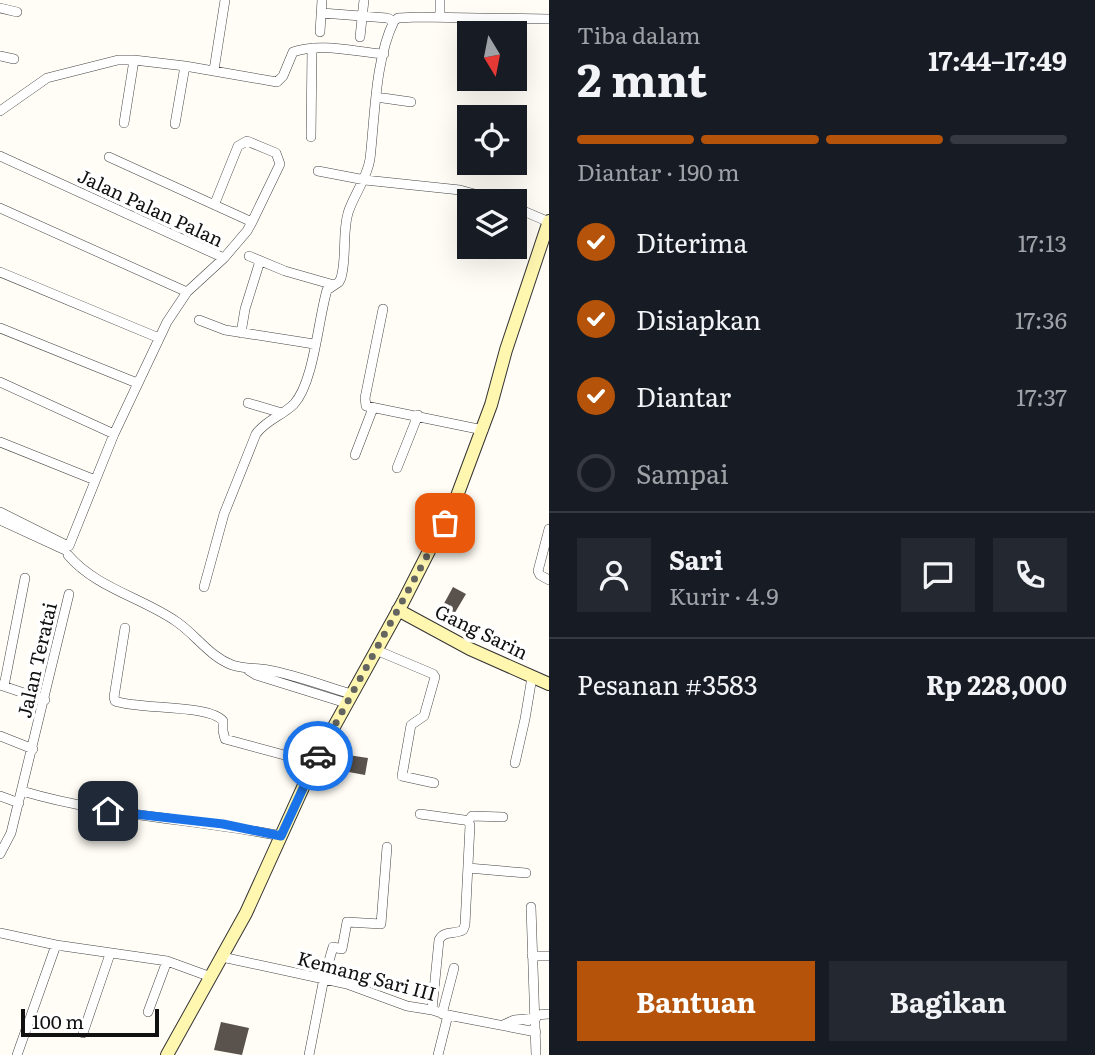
<!DOCTYPE html>
<html lang="id">
<meta charset="utf-8">
<style>
:root{--surface:#171b24;--page:#242831;--text:#f1f3f6;--muted:#9ea1a6;--line:#363941;--accent:#b45309}
body{margin:0;font-family:Literata,serif;background:var(--page);color:var(--text);height:100vh;display:flex;flex-direction:column;font-size:26px;white-space:nowrap}
*{box-sizing:border-box;margin:0}
p{font-size:23px;color:var(--muted)}
.icon{flex:none;width:38px;height:38px;fill:none;stroke:currentColor;stroke-width:2;stroke-linecap:round;stroke-linejoin:round}
.map{position:relative;flex:1;overflow:hidden}
.details{display:flex;flex-direction:column;background:var(--surface);width:546px}
.details>*{flex:none}
.needle{width:46px;rotate:170deg}
.controls{position:absolute;left:457px;top:21px;display:grid;gap:14px}
.controls a{display:grid;place-items:center;width:70px;height:70px;border-radius:0px;background:var(--surface);box-shadow:0 7px 28px #0002;font-size:35px}
.scale{position:absolute;left:21px;bottom:18px;width:138px;box-sizing:border-box;padding-left:7px;border:4px solid #111;border-top:0;font-size:19px;line-height:24px;white-space:nowrap;color:#111;-webkit-text-stroke:5px #fff;paint-order:stroke}
.pin{position:absolute;display:grid;place-items:center;width:60px;height:60px;color:#fff;margin:-30px;border-radius:14px;box-shadow:0 4px 10px #0006}
.courier{position:absolute;display:grid;place-items:center;width:70px;height:70px;margin:-35px;border:5px solid #1a73e8;border-radius:50%;background:#fff;color:#222;box-shadow:0 2px 9px #0007}
.headline em{font-style:normal;font-weight:700}
.headline div{display:flex;flex-direction:column-reverse}
.headline{display:flex;align-items:center;justify-content:space-between;height:119px;padding:0 28px}
h1{font-size:46px;font-weight:700;line-height:52px}
.bar{display:grid;grid-template-columns:repeat(4,1fr);gap:10px 7px;align-content:center;height:84px;padding:0 28px}
.bar i{height:9px;border-radius:5px;background:var(--line)}
.bar .current{background:var(--accent)}
.bar p{grid-column:span 4}
.line{display:flex;align-items:center;gap:18px;padding:0 28px;border-top:2px solid var(--line)}
.line div{flex:1}
.round{display:grid;place-items:center;flex:none;width:74px;height:74px;border-radius:0px;background:var(--page)}
ol{padding:0 28px;list-style:none}
li{display:flex;align-items:center;gap:21px;height:77px}
li p{margin-inline-start:auto}
li .icon{padding:7px;border-radius:50%;background:var(--accent);color:#fff;stroke-width:4}
li:last-child{color:var(--muted)}
li i{width:38px;height:38px;border:4px solid var(--line);border-radius:50%}
.cta{display:flex;gap:14px;margin-top:auto;padding:14px 28px}
.cta a{flex:1;height:80px;border-radius:0px;background:var(--accent);color:#fff;font-size:28px;font-weight:700;line-height:80px;text-align:center}
.cta a+a{background:var(--page);color:var(--text)}
main{display:flex;flex:1;min-height:0}
.map>svg:first-child{display:block}
.building{fill:#5a524d}
.lines{fill:none;stroke-linecap:round;stroke-linejoin:round}
.street-casing{stroke:#444;stroke-width:10}
.secondary-casing{stroke:#333;stroke-width:14}
.street{stroke:#fff;stroke-width:9}
.secondary{stroke:#fff6b0;stroke-width:12}
.done{stroke:#646461;stroke-width:7;stroke-dasharray:0 12.6}
.route{stroke:#1a73e8;stroke-width:9}
.labels{text-anchor:middle;dominant-baseline:central;stroke-width:7;stroke-linejoin:round;paint-order:stroke}
.street-label{font-size:19px;fill:#111;stroke:#fff}
</style>
<main>
<div class="map">
<svg width="549" height="1055" viewBox="0 0 549 1055">
<rect width="100%" height="100%" fill="#fffdf5"/>
<path class="building" d="M453,587L466,594L447,626L435,620Z
M341,754L368,758L365,775L338,770Z
M221,1022L249,1028L242,1055L214,1050Z"/>
<g class="lines">
<g class="street-casing">
<path id="street" d="M440,0V17
M0,8L17,12
M322,13L387,18L394,21
M320,32L322,0
M360,37L364,0
M0,56L14,59
M214,70L225,0
M376,97L411,102
M0,111L47,78L118,60H134L185,66L277,82L283,76L293,52C321,42 355,52 384,54
M124,123L134,60
M175,124L185,66
M311,137L312,48
M0,156L224,258
M318,171L365,180L460,190L500,201
M215,203L238,146L247,141L276,153L280,164L252,222
M514,207L549,222
M0,208L187,292
M249,256L285,271L334,285
M0,272L159,338
M383,309L365,398L366,406L483,430
M199,320L225,330L314,344
M0,328L137,383
M241,333L245,309L260,261
M0,382L114,434
M248,403L282,413
M0,442L95,480
M355,455L373,408
M397,468L418,415
M0,512L68,546
M0,520L65,550
M549,529L538,571L540,575L549,580
M69,546L114,434L167,322L187,292L224,258L247,231L252,222L109,157
M68,555C96,588 143,598 177,622C196,635 209,656 232,665C244,669 256,668 268,670C296,675 324,686 351,694
M204,587L224,514L256,434C266,420 282,416 294,404C314,382 318,320 327,290L339,282L341,278C347,257 342,234 348,213C354,194 367,179 370,159C375,116 375,60 394,21L398,18L418,17L549,19
M125,628L114,697L115,701C139,710 209,704 223,721V731L225,739L299,759L315,761
M376,650L433,674L435,677L424,716L411,725L402,776L434,783
M248,670L256,675L346,703
M0,685L45,700
M4,686L25,578
M0,736L33,749
M515,763L525,719L532,677
M22,791C106,816 195,819 281,836
M0,796L19,803
M420,814L464,820L468,821L470,825L465,925L463,930C454,935 444,930 439,940L432,1010
M468,821L472,816L503,817
M0,854L11,833L69,594
M468,868L526,873
M531,907L536,1055
M0,933L56,945L167,961L211,977
M532,956H549
M222,957L347,984L407,1006L432,1010L448,1015L536,1032
M148,1012L167,961
M442,1014L454,968
M536,1015L549,1014
M503,1025L514,1020L536,1018
M83,1033L110,954
M17,1055L56,945
M309,1055L324,978L333,947L342,949L347,922L381,924L387,847
M438,1055L448,1015"/>
</g>
<g class="secondary-casing">
<path id="secondary" d="M398,610L470,649L549,684
M167,1055L246,913L315,761L403,602L457,496L491,405L506,350L549,221"/>
</g>
<use href="#street" class="street"/>
<use href="#secondary" class="secondary"/>
</g>
<g class="lines">
<path class="done" d="M318,756L445,523"/>
<path class="route" d="M108,811L223,824L281,836L318,756"/>
</g>
<g class="labels">
<g class="street-label">
<text transform="translate(151 207) rotate(25)">Jalan Palan Palan</text>
<text transform="translate(482 631) rotate(26)">Gang Sarin</text>
<text transform="translate(36 660) rotate(-77)">Jalan Teratai</text>
<text transform="translate(367 975) rotate(15)">Kemang Sari III</text>
</g>
</g>
</svg>
<div class="controls">
<a><svg class="needle" viewBox="-14 -14 28 28"><path d="M0-13l5 13h-10z" fill="#e53935"/><path d="M0 13l5-13h-10z" fill="#9ea1a6"/></svg></a>
<a><svg class="icon" aria-label="locate" viewBox="0 0 24 24"><circle cx="12" cy="12" r="6"/><path d="M12 2v4M12 18v4M2 12h4M18 12h4"/></svg></a>
<a><svg class="icon" aria-label="layers" viewBox="0 0 24 24"><path d="M12 4l9 5-9 5-9-5zM3 14l9 5 9-5"/></svg></a>
</div>
<div class="scale">100 m</div>
<div class="pin" style="left:445px;top:523px;background:#ea580c"><svg class="icon" aria-label="bag" viewBox="0 0 24 24"><path d="M5 8h14l-1 12H6zM9 8a3 3 0 0 1 6 0"/></svg></div>
<div class="pin" style="left:108px;top:811px;background:#1f2937"><svg class="icon" aria-label="home" viewBox="0 0 24 24"><path d="M3 11l9-7 9 7M6 9v11h12V9"/></svg></div>
<div class="courier" style="left:318px;top:756px"><svg class="icon" aria-label="car" viewBox="0 0 24 24"><path d="M5 17H2v-5l4-1 3-4h7l3 4 3 1v5h-3M9 17h6M6 11h13"/><circle cx="7" cy="17" r="2"/><circle cx="17" cy="17" r="2"/></svg></div>
</div>
<section class="details">
<div class="headline"><div><h1>2 mnt</h1><p>Tiba dalam</p></div><em>17:44–17:49</em></div>
<div class="bar"><i class="current"></i><i class="current"></i><i class="current"></i><i></i><p>Diantar · 190 m</p></div>
<ol>
<li><svg class="icon" aria-label="check" viewBox="0 0 24 24"><path d="M5 12l5 5 9-10"/></svg>Diterima<p>17:13</p></li>
<li><svg class="icon" aria-label="check" viewBox="0 0 24 24"><path d="M5 12l5 5 9-10"/></svg>Disiapkan<p>17:36</p></li>
<li><svg class="icon" aria-label="check" viewBox="0 0 24 24"><path d="M5 12l5 5 9-10"/></svg>Diantar<p>17:37</p></li>
<li><i></i>Sampai</li>
</ol>
<div class="line" style="height:126px"><a class="round"><svg class="icon" aria-label="person" viewBox="0 0 24 24"><circle cx="12" cy="8" r="4"/><path d="M4 21q1-7 8-7t8 7"/></svg></a><div><b>Sari</b><p>Kurir · 4.9</p></div><a class="round"><svg class="icon" aria-label="chat" viewBox="0 0 24 24"><path d="M4 5h16v11H9l-5 4z"/></svg></a><a class="round"><svg class="icon" aria-label="phone" viewBox="0 0 24 24"><path d="M5 4h4l2 5-3 2q2 4 5 5l2-3 5 2v4C11 20 4 13 5 4z"/></svg></a></div>
<div class="line" style="height:91px"><div>Pesanan #3583</div><b>Rp 228,000</b></div>
<div class="cta"><a>Bantuan</a><a>Bagikan</a></div>
</section>
</main>
